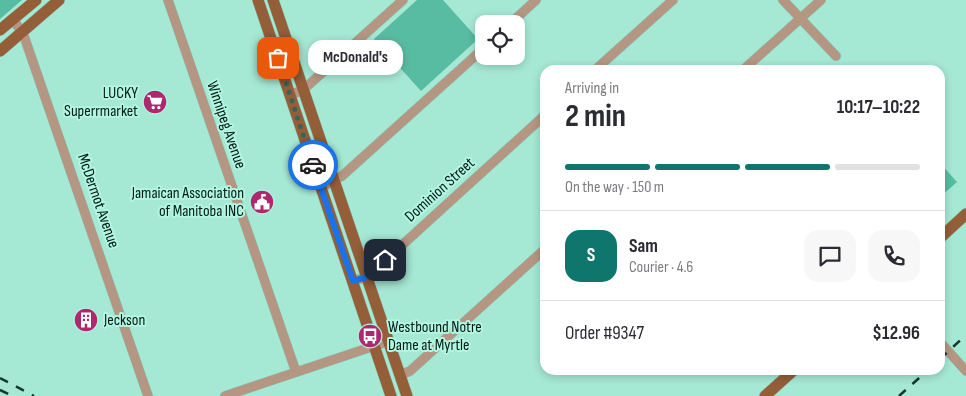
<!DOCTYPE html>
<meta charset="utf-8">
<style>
:root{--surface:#fff;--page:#f7f7f7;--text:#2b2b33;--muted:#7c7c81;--line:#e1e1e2;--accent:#0f766e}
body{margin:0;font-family:"Sofia Sans Condensed",sans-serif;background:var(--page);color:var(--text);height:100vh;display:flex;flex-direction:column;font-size:19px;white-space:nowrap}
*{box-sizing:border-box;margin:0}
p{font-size:16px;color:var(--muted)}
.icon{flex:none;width:28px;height:28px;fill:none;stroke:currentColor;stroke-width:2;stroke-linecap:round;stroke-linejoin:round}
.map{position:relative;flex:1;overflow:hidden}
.details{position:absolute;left:540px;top:65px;width:405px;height:310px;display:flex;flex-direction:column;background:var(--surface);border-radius:15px;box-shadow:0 2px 8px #0003}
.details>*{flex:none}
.controls{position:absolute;left:475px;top:15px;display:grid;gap:10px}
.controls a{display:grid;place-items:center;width:50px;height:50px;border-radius:10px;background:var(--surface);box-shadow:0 2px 8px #0003;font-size:25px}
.pin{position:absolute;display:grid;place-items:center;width:42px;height:42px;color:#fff;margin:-21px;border-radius:10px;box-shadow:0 2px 8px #0006}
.courier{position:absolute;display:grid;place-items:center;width:50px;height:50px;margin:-25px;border:4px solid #1a73e8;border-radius:50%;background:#fff;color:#222;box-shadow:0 1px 6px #0007}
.bubble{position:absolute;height:35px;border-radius:15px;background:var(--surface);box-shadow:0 2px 8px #0003;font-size:16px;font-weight:700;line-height:35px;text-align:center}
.summary em{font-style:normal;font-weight:700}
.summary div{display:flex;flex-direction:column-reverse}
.summary{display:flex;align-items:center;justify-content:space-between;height:85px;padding:0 25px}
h1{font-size:32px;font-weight:700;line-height:38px}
.bar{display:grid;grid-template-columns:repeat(4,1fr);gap:8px 5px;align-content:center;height:60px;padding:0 25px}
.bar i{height:6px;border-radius:4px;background:var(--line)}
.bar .on{background:var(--accent)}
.bar p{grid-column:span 4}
.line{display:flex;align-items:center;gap:12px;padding:0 25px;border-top:1px solid var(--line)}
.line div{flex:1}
.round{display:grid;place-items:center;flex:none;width:52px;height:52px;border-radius:15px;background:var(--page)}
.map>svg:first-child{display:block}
.green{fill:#58bca2}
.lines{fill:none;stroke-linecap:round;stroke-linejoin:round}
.minor-casing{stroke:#87c3b1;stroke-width:10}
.major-casing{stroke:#87c3b1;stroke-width:12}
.minor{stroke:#b59682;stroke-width:9}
.major{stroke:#945e39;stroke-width:11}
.rail{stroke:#18372e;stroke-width:2.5;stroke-dasharray:9 9;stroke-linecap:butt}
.done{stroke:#3a6257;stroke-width:5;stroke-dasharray:0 9}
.route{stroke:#1a73e8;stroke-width:6}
.labels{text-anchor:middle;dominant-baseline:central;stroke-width:4;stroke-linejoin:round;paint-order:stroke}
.poi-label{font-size:16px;fill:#011a13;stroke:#b2f5e1;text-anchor:end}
.street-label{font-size:16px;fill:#011a13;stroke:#b2f5e1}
</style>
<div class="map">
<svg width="966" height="396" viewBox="0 0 966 396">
<rect width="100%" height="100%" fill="#a5e8d4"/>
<path class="green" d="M0,0H22L0,19Z
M417,0H443L478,39L421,91L374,39Z
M940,163L957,182L940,197Z"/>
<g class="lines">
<g class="minor-casing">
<path id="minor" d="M168,0L296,372
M783,0L836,56
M13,19L24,36L148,396
M510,24L536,0
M595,70L673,0
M743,70L821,0
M290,95L303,90L403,0
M320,188L342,176L484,48
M353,281L367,277L545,115
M940,342L966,371
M400,375L410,371L545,249
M225,396L389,341"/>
</g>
<g class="major-casing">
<path id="major" d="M258,0L391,396
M273,0L407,396
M0,30L36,0
M0,51L59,0
M940,238L966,214
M765,396L794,370"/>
</g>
<use href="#minor" class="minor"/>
<use href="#major" class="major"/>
<path class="rail" d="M940,359L966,335
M0,378L34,396
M0,390L13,396
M899,396L928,370"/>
</g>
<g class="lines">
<path class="done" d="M278,58L313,165"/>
<path class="route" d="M313,165L353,281L367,277L385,260"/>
</g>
<defs>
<g id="supermarket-disc" transform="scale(1.25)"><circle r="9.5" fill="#ae286e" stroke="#b2f5e1"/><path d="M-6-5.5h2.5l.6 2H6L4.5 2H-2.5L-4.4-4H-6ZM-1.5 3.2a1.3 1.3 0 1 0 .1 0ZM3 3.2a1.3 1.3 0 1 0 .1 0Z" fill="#fff"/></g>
<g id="civic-disc" transform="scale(1.25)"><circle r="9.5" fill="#ae286e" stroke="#b2f5e1"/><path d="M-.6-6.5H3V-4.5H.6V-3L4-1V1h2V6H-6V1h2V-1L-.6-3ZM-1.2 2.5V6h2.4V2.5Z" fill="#fff"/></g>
<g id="building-disc" transform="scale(1.25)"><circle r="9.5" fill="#ae286e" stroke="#b2f5e1"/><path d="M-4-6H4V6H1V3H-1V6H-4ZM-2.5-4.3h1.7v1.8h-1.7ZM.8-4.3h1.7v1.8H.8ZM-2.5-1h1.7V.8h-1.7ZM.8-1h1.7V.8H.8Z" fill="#fff"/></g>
<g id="bus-disc" transform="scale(1.25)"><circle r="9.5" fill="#ae286e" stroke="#b2f5e1"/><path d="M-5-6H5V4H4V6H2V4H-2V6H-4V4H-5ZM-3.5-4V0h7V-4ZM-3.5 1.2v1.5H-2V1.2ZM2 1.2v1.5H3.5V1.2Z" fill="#fff"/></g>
</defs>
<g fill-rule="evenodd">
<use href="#supermarket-disc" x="155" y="102"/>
<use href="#civic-disc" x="262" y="202"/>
<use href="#building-disc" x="86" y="320"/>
<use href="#bus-disc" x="370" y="336"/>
</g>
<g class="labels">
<g class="poi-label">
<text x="138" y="93">LUCKY<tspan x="138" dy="18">Superrmarket</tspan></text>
<text x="244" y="193">Jamaican Association<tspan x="244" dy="18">of Manitoba INC</tspan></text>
<text x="104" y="320" text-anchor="start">Jeckson</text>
<text x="388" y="327" text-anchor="start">Westbound Notre<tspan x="388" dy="18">Dame at Myrtle</tspan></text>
</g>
<g class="street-label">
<text transform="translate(226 125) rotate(71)">Winnipeg Avenue</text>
<text transform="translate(440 190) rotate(-42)">Dominion Street</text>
<text transform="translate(98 201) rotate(71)">McDermot Avenue</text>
</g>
</g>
</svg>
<div class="controls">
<a><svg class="icon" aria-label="locate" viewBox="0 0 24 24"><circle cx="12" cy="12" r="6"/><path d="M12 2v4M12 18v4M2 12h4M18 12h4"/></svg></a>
</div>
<div class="pin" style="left:278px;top:58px;background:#ea580c"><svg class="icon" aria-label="bag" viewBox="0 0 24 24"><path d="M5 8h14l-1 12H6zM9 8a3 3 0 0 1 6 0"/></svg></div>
<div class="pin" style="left:385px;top:260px;background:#1f2937"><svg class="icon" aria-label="home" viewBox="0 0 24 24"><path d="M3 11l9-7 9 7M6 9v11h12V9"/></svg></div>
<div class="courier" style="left:313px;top:165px"><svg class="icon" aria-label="car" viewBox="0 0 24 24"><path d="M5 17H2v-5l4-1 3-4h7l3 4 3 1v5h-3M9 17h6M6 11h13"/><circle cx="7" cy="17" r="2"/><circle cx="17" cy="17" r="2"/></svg></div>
<div class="bubble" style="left:308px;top:40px;width:95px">McDonald's</div>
<section class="details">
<div class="summary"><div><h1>2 min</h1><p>Arriving in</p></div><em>10:17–10:22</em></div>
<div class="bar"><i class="on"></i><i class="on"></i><i class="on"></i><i></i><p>On the way · 150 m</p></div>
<div class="line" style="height:90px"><b class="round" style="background:var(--accent);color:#fff">S</b><div><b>Sam</b><p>Courier · 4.6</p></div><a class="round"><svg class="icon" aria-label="chat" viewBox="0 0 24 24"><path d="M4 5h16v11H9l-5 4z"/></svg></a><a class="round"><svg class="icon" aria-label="phone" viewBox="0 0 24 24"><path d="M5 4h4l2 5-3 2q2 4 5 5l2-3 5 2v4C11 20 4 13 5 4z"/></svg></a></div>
<div class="line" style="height:65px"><div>Order #9347</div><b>$12.96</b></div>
</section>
</div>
